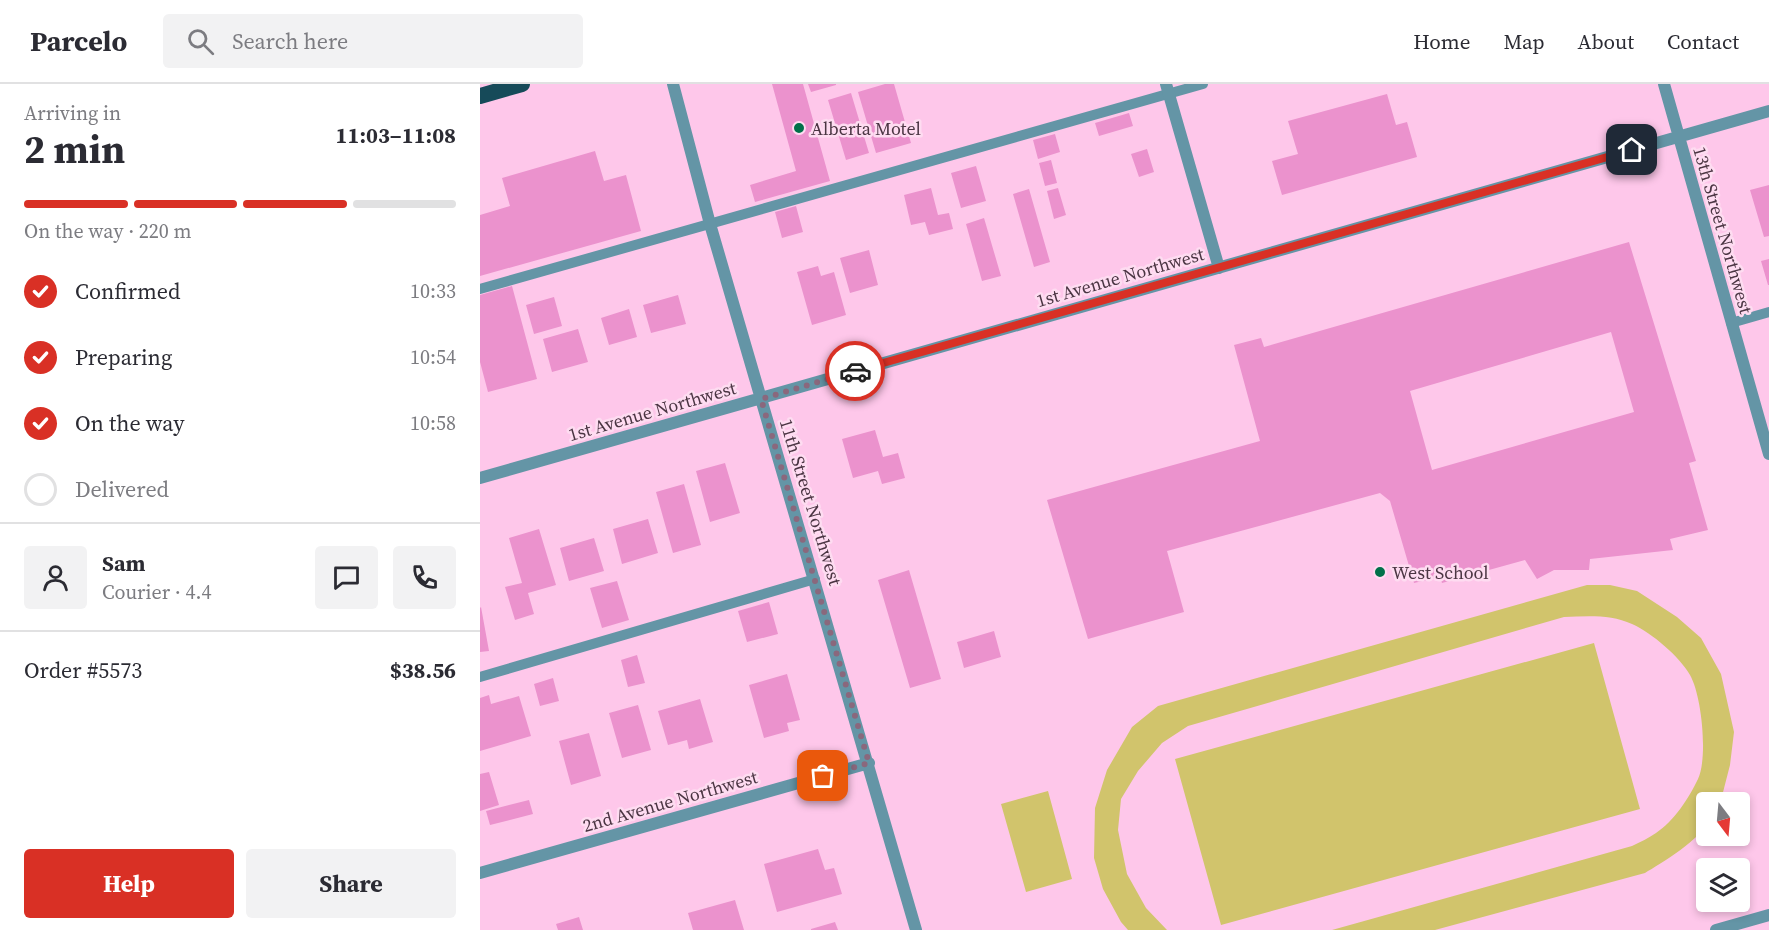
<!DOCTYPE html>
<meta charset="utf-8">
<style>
:root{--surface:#fff;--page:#f2f2f3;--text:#2b2b33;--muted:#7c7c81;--line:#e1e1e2;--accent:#d93025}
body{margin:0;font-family:"Source Serif 4",serif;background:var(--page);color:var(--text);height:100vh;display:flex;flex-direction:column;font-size:22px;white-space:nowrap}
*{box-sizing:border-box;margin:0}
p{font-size:20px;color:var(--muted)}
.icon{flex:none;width:33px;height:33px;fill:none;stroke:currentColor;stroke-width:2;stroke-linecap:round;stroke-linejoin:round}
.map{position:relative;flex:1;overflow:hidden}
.details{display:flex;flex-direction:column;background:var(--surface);width:480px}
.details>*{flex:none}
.needle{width:39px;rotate:164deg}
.fabs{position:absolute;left:1216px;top:708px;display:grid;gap:12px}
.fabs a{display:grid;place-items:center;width:54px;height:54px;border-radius:6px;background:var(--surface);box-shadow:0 3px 9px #0003;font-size:30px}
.pin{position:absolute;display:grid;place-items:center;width:51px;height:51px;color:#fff;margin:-26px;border-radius:12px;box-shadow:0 3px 9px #0006}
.courier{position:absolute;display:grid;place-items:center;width:60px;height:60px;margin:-30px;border:4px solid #d93025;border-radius:50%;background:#fff;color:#222;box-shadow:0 2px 8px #0007}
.overview em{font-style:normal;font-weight:700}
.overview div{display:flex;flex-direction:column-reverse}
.overview{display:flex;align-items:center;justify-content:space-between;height:102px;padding:0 24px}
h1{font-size:39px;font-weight:700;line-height:45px}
.bar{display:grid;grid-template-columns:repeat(4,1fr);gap:9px 6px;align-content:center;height:72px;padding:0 24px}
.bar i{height:8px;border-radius:4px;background:var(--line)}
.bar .on{background:var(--accent)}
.bar p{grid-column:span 4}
.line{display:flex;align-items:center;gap:15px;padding:0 24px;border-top:2px solid var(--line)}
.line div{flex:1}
.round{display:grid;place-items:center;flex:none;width:63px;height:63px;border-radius:6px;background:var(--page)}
ol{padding:0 24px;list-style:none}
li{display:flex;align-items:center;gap:18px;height:66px}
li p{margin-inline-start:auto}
li .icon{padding:6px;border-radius:50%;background:var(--accent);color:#fff;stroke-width:4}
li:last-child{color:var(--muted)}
li i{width:33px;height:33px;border:3px solid var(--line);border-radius:50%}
.button{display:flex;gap:12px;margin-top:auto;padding:12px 24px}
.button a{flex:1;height:69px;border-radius:6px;background:var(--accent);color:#fff;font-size:24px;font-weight:700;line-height:69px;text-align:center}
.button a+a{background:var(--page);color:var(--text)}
header{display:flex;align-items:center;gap:36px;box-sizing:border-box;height:84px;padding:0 30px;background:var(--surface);border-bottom:2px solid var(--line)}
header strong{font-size:28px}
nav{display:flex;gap:33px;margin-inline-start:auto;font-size:21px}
.search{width:420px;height:54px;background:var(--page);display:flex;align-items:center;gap:15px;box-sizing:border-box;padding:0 21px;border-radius:6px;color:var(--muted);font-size:22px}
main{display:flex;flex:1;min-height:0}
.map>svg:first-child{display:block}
.green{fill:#d1c46c}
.building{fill:#eb92cd;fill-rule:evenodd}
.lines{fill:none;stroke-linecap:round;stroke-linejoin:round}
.service{stroke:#6495a6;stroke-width:10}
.minor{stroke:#6495a6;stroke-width:12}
.trunk{stroke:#164a59;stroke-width:16}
.done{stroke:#8a687d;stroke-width:6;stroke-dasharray:0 10.8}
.route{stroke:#d93025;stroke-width:8}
.poi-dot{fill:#007049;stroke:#fedcf1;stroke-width:2}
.labels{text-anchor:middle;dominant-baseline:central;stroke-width:5;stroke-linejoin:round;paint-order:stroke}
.poi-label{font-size:18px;fill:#4b3543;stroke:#fedcf1;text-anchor:start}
.street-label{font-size:18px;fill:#4b3543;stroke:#fedcf1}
</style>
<header>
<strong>Parcelo</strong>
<div class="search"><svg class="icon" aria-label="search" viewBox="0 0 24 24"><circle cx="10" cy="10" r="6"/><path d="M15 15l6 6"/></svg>Search here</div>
<nav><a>Home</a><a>Map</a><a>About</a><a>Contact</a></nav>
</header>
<main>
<section class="details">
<div class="overview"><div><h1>2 min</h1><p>Arriving in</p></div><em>11:03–11:08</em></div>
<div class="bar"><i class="on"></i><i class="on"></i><i class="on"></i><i></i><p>On the way · 220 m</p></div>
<ol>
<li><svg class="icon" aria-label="check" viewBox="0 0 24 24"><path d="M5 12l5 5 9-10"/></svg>Confirmed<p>10:33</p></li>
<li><svg class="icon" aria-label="check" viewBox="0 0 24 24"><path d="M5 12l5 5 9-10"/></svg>Preparing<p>10:54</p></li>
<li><svg class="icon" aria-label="check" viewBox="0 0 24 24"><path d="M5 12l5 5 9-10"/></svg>On the way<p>10:58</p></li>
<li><i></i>Delivered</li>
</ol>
<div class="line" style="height:108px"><a class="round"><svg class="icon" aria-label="person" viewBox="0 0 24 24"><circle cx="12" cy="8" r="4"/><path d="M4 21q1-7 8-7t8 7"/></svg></a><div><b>Sam</b><p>Courier · 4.4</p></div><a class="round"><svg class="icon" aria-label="chat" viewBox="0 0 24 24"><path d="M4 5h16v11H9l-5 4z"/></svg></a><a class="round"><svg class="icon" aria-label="phone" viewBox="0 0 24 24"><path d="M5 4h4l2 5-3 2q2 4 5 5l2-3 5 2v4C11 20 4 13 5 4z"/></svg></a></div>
<div class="line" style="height:78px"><div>Order #5573</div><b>$38.56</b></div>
<div class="button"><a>Help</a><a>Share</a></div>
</section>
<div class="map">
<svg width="1289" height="846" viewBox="0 0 1289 846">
<rect width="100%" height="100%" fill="#fec7ea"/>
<path class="green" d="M1107,501H1130L1157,507L1197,533L1221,554L1241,590L1254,648L1250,681L1241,716L1240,718H1227C1227,724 1228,732 1227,738C1223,754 1180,780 1165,789L955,846H852L1152,762C1160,758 1169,754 1176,749C1194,737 1209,714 1218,695C1228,674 1222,612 1210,591C1200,573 1172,549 1152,540C1131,530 1107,532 1084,533L708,642L682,659L658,687L641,715L638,746L647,790L666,824L687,846H648L641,838L623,805L614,774L615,724L627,686L652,643L678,622Z
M1114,559L1160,725L741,841L695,675Z
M568,707L592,795L546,808L521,720Z"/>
<path class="building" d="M292,0H323L350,97L275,118L270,101L316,87Z
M328,0H356V1L331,8Z
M405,0H414L431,59L396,69L378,8Z
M371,9L389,69L366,76L348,16Z
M907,10L916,41L927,38L937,73L802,111L792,77L818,70L808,37Z
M649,29L653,42L619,52L615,39Z
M575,50L580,68L558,75L553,56Z
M667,65L674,88L659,93L651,70Z
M115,67L124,97L146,91L161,147L0,192V131L30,122L22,94Z
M571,76L577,99L565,102L559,79Z
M496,82L506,117L481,124L471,89Z
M1289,101V152L1284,153L1270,106Z
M451,104L458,131L469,129L473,145L449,151L445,138L431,141L424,111Z
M578,104L586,131L574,135L567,107Z
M549,105L570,178L554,183L533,110Z
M316,122L323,148L302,154L295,128Z
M504,134L521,192L502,197L486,140Z
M1149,158L1216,377L1209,379L1228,446L1190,455L1193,466L1110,475L1109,486H1074L1057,495L1045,476L962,499L960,493L934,499L910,417L900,409L687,467L704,528L608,555L567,416L780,357L754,261L781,254L784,263ZM1131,248L1154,328L952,386L930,307Z
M389,166L398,201L370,209L360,174Z
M1289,175V201H1288L1281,177Z
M338,182L341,192L354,188L366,231L332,241L317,188Z
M32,202L57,295L8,308L0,278V211Z
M198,211L206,240L171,249L163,221Z
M74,213L82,242L54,250L46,221Z
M149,225L157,253L129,261L121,234Z
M98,245L108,278L72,288L63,255Z
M395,346L403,373L418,369L425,394L402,400L398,387L373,394L362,355Z
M245,379L260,429L230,438L216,387Z
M204,400L221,461L193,469L176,408Z
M168,435L178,469L142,480L133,445Z
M59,445L76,501L48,509L54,530L35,536L25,503L42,499L29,454Z
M114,454L124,487L89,497L80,464Z
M429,486L461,595L430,604L398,496Z
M137,497L149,536L122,544L110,504Z
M289,518L298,550L267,558L258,527Z
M1,523L9,567L0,568V524Z
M514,547L521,573L484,584L477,558Z
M157,571L165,599L148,603L141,576Z
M307,590L320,636L307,639L309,647L284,654L269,601Z
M73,594L79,617L60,622L54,600Z
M9,611L11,620L39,612L51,652L0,667V614Z
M220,615L233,658L209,665L207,656L188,661L178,627Z
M158,621L171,666L142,674L129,629Z
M109,649L121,692L91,701L79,657Z
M9,688L19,721L0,727V690Z
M49,716L53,730L10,741L6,727Z
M338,765L345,786L354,784L362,810L297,828L284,780Z
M255,816L264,846H213L208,829Z
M99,833L103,846H78L76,840Z
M355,838L358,846H331V845Z"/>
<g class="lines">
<path class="service" d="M0,205L723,0
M1251,239L1289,228
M0,593L335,495"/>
<path class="minor" d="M193,0L230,140L436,846
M686,0L739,184
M1184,0L1289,370
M0,394L1289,27
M0,789L389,679
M1236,846L1289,831"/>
<path class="trunk" d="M0,12L42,0"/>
</g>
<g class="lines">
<path class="done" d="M343,692L389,679L281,315L375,287"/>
<path class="route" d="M375,287L1152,66"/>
</g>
<g class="poi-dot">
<circle cx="319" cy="44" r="6"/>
<circle cx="900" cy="488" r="6"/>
</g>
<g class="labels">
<g class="poi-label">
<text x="331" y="44">Alberta Motel</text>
<text x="912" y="488">West School</text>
</g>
<g class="street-label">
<text transform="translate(1243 146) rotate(74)">13th Street Northwest</text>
<text transform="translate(640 193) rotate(-16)">1st Avenue Northwest</text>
<text transform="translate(172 327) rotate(-16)">1st Avenue Northwest</text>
<text transform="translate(331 418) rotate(73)">11th Street Northwest</text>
<text transform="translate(190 717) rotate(-16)">2nd Avenue Northwest</text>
</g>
</g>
</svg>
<div class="fabs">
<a><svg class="needle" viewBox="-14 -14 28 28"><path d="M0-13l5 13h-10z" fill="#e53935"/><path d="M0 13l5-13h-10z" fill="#7c7c81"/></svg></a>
<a><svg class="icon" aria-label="layers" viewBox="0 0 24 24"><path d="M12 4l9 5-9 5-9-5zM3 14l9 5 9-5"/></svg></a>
</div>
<div class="pin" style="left:343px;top:692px;background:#ea580c"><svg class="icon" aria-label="bag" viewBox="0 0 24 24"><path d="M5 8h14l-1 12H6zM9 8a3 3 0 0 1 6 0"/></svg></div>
<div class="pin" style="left:1152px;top:66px;background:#1f2937"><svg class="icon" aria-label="home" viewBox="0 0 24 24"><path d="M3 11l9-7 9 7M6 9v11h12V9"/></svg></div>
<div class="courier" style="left:375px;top:287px"><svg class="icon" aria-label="car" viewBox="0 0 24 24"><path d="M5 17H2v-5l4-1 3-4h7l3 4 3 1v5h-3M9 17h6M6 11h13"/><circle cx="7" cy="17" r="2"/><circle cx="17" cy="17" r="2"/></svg></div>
</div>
</main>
